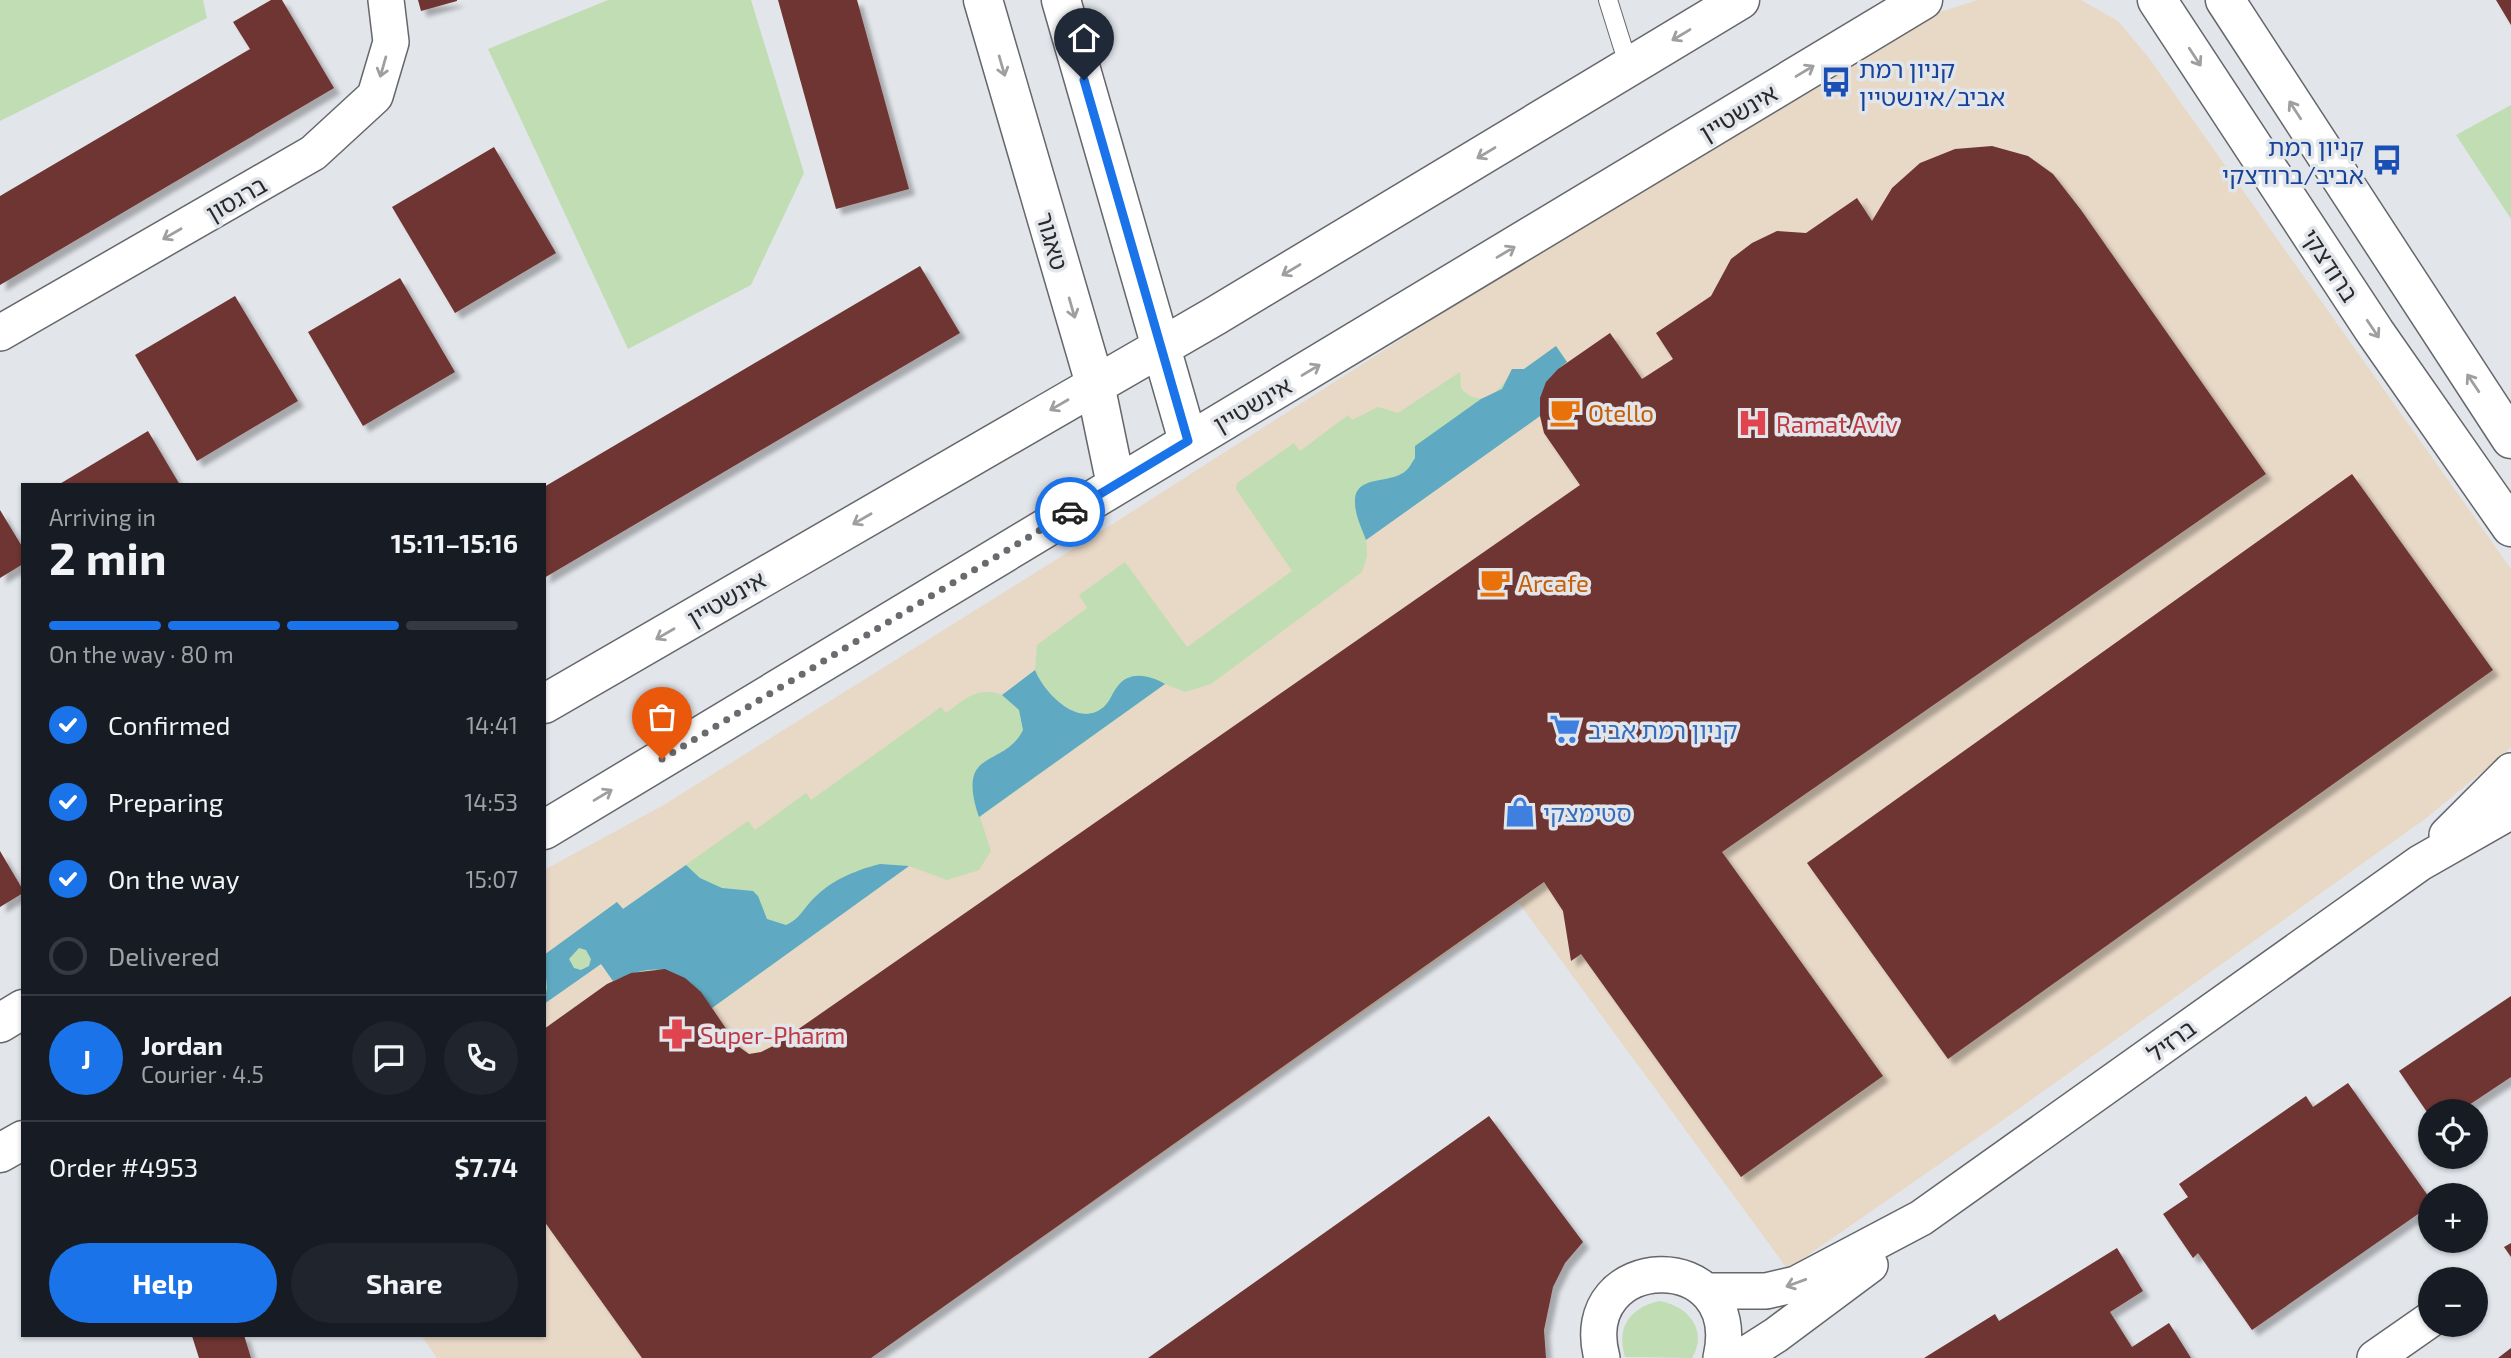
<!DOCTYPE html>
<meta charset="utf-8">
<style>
:root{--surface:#171b24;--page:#20242c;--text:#f1f3f6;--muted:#9ea1a6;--line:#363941;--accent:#1a73e8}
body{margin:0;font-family:"Exo 2","Noto Sans Hebrew",sans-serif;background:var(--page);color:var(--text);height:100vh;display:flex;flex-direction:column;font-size:26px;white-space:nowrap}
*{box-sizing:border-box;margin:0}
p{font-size:23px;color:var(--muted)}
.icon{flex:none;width:38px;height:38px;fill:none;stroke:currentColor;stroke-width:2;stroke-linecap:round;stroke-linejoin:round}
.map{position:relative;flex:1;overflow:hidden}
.panel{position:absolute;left:21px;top:483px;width:525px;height:854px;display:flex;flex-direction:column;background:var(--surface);border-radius:0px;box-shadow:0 2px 5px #0004}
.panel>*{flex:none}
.buttons{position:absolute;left:2418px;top:1099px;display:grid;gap:14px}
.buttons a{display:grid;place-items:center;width:70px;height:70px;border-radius:50%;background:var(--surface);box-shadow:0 2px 5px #0004;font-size:35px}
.pin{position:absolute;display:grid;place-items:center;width:60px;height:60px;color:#fff;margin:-72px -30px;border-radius:50% 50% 50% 0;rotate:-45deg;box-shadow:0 0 7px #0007}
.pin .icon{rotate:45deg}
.courier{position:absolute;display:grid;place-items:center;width:70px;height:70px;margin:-35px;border:5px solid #1a73e8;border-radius:50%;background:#fff;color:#222;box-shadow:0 2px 9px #0007}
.headline em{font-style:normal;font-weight:700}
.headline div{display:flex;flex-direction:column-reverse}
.headline{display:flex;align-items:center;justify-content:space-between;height:119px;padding:0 28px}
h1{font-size:46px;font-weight:700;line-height:52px}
.bar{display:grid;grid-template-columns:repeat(4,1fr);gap:10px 7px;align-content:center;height:84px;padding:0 28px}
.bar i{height:9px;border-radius:5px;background:var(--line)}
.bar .on{background:var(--accent)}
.bar p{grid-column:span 4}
.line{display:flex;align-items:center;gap:18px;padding:0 28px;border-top:2px solid var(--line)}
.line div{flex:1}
.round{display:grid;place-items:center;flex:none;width:74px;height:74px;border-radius:37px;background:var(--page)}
ol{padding:0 28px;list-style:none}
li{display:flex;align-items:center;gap:21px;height:77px}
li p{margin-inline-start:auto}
li .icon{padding:7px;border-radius:50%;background:var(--accent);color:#fff;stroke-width:4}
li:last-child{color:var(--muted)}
li i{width:38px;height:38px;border:4px solid var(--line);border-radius:50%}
.action{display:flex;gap:14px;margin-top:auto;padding:14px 28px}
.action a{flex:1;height:80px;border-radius:42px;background:var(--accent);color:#fff;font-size:28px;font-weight:700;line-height:80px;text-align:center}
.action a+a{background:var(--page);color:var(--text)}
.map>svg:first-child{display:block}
.commercial{fill:#e8d8c6}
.green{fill:#c0ddb4}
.water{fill:#5fa9c2;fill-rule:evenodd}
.building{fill:#6e3531;filter:url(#shadow)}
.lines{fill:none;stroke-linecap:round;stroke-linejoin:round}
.service-casing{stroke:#65676b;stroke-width:20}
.minor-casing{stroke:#65676b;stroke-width:38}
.tertiary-casing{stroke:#65676b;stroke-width:41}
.service{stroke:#fff;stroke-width:18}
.minor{stroke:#fff;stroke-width:35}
.tertiary{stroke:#fff;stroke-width:38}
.oneway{stroke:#9f9fa0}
.done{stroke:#6a6b6e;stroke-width:7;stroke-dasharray:0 12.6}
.route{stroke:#1a73e8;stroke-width:9}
.labels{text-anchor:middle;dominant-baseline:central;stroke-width:7;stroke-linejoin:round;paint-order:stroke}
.transit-label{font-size:24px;fill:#164399;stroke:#e2e5ea;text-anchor:start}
.street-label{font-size:24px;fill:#29292b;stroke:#e2e5ea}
.food-label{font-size:24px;fill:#c56008;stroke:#e2e5ea;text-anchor:start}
.health-label{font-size:24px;fill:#be3a42;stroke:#e2e5ea;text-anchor:start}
.shop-label{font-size:24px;fill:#366cbe;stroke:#e2e5ea;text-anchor:start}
</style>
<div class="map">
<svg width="2511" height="1358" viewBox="0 0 2511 1358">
<defs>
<filter id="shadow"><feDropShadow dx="6" dy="6" stdDeviation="2" flood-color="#0004"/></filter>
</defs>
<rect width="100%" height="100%" fill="#e2e5ea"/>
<path class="commercial" d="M1978,0H2081L2118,21L2149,58L2511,569V747L2504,754L2425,819L1993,1127L1798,1262L1786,1267L1519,903L871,1358H437L421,1335H544V870L662,806L1089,539L1652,179L1927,16Z"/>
<path class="green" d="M0,0H203L207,18L0,121Z
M608,0H751L804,173L751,285L628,349L488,49Z
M2511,105V219L2456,135Z
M1556,346L1567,362C1547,377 1540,391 1540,416L1366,540L1367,556L1362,572L1211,684L1185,692L1165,684L980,817L991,851L979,870L947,880L909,866L712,1008C677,969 665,959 613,981L601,964L544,1004V955L617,902L623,909L748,821L755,830L806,793L811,800L941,707L946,713C964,700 978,685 1002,695L1035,670L1037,645L1087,608L1079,595L1125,562L1187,647L1292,571L1236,489L1237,483L1294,443L1300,451L1348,415L1352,420L1378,407L1398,413L1460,372L1461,388C1481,412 1503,389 1512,369H1524Z
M1659,1301C1687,1305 1709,1330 1692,1358L1625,1357C1616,1327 1630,1308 1659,1301Z"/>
<path class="water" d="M1556,346L1567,362C1547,377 1540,391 1540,416L1366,540C1362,529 1355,515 1355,503C1353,476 1386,483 1401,474C1408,471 1411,464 1415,458V446L1481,399L1502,389L1512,369H1524Z
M1035,670C1043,691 1076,727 1101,709C1109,704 1111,695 1117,687C1129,670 1150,675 1165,684L979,817C955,746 1004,769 1023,730L1019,710L1002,695Z
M880,864L909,866L712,1008C677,969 665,959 613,981L601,964L544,1004L547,988L544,955L617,902L623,909L686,865L700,878L722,888L753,891L758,896L767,919L786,925C800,919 803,909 813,899C833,879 854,871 880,864ZM579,948L586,950L591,959L589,966L581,970L574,968L569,959Z"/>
<path class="building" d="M271,0H282L334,88L0,285V196L250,49L233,22Z
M418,0H457V1L421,11Z
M778,0H857L909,189L836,209Z
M2496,0H2511V25Z
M1992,146L2028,156L2053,174L2081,210L2266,474L1722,852L1883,1076L1741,1177L1581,954L1571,961L1563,911L1544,882L871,1358H642L544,1221V1029L607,984L631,973L665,969L685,978L701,992L738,1046L749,1054L761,1052L777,1044L1580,485L1544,433L1540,416V398L1546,382L1558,369L1610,333L1642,379L1673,359L1656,333L1711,296L1731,259L1752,243L1777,231L1806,233L1857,198L1872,221L1892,188L1920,163L1955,149Z
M494,147L556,253L455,313L392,207Z
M920,266L960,333L544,578V487Z
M400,278L455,372L363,426L308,332Z
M235,296L298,401L197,461L135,355Z
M148,431L180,485H58Z
M2352,474L2493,670L1948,1059L1807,863Z
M0,510L23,548V564L0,578Z
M0,851L23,890V893L0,907Z
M2511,996V1077L2460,1111H2431V1118L2399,1071Z
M2348,1083L2431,1200V1205L2252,1330L2198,1253L2193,1258L2163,1214L2188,1197L2179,1184L2306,1096L2313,1107Z
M1489,1116L1583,1242L1565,1263L1553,1287L1544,1330L1546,1358H1148Z
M2511,1243V1257L2504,1247Z
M2117,1248L2143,1291L2110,1312L2132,1347L2169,1323L2191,1358H1924L1995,1314L1999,1321Z
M195,1335H244L251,1358H199L192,1336Z
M2511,1348V1358H2498Z"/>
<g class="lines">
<g class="service-casing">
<path id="service" d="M1608,0L1629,67"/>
</g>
<g class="minor-casing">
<path id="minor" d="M0,333L313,153L375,96L391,42L386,0
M2447,835L2511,771
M1706,1291H1766L1796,1284L1921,1218L2420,863L2511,811
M1602,1358C1573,1250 1747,1244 1721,1358
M1740,1358L1776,1335L1870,1265
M2375,1358L2431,1319"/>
</g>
<g class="tertiary-casing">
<path id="tertiary" d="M983,0L1095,384L1116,485
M1061,0L1188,441
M2157,0L2375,332L2511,527
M2225,0L2511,439
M544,704L1215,316L1740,0
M544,830L1923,0
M0,1023L23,1009
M0,1153L23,1140"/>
</g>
<use href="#service" class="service"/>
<use href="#minor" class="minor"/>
<use href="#tertiary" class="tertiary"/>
</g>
<defs><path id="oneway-shaft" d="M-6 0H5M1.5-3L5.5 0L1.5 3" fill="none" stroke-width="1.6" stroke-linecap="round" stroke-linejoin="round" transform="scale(1.75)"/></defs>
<g class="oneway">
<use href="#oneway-shaft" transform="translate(1681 35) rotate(149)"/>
<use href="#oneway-shaft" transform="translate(2195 57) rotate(57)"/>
<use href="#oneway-shaft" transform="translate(1002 66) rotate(74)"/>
<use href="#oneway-shaft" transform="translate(383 67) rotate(106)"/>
<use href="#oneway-shaft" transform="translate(1805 71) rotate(-31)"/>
<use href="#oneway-shaft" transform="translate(2295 110) rotate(-123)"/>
<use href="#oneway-shaft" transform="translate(1486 153) rotate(149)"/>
<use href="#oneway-shaft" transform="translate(172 234) rotate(150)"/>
<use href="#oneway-shaft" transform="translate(1506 252) rotate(-31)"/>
<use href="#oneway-shaft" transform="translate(1291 270) rotate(149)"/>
<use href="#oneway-shaft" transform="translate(1072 308) rotate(74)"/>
<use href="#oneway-shaft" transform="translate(2373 329) rotate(56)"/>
<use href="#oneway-shaft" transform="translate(1311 370) rotate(-31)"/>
<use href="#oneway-shaft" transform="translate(2473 383) rotate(-124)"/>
<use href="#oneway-shaft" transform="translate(1059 405) rotate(150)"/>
<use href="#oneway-shaft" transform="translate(862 519) rotate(150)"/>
<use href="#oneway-shaft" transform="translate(665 634) rotate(150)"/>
<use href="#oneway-shaft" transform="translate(603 795) rotate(-31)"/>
<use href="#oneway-shaft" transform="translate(1796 1283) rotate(160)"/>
</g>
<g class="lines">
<path class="done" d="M662,759L1070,512"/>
<path class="route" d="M1070,512L1188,441L1084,80"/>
</g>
<defs>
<g id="bus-bare" transform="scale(2.415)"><path d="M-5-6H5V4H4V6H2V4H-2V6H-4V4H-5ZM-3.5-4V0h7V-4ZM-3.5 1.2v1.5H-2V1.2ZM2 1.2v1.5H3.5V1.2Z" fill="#1a4fb4" stroke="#e2e5ea" stroke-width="2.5" paint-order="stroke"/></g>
<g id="cafe-bare" transform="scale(2.415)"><path d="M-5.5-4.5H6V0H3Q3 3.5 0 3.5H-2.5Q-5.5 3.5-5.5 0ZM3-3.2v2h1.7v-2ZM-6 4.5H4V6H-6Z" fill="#e8710a" stroke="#e2e5ea" stroke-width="2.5" paint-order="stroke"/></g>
<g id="hospital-bare" transform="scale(2.415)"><path d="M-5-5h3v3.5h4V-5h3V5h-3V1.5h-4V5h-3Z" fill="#e0444e" stroke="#e2e5ea" stroke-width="2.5" paint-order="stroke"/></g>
<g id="supermarket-bare" transform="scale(2.415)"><path d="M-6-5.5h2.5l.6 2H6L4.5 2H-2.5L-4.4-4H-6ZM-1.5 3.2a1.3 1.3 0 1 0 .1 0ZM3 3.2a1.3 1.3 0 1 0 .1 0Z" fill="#3f7fe0" stroke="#e2e5ea" stroke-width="2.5" paint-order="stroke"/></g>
<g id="shop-bare" transform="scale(2.415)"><path d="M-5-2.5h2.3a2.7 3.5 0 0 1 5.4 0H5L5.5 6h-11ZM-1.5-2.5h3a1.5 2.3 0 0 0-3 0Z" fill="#3f7fe0" stroke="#e2e5ea" stroke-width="2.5" paint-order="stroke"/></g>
<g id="pharmacy-bare" transform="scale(2.415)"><path d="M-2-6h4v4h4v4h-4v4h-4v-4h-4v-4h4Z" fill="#e0444e" stroke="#e2e5ea" stroke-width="2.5" paint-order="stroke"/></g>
</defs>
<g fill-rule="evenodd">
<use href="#bus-bare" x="1836" y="82"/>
<use href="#bus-bare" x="2387" y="160"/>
<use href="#cafe-bare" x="1565" y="412"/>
<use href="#hospital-bare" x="1753" y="423"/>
<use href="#cafe-bare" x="1495" y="582"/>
<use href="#supermarket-bare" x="1565" y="729"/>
<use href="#shop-bare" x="1520" y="812"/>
<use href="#pharmacy-bare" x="677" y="1034"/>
</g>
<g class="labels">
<g class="transit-label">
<text x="1859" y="68">קניון רמת<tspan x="1859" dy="28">אביב/אינשטיין</tspan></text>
<text x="2364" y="146" text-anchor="end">קניון רמת<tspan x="2364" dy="28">אביב/ברודצקי</tspan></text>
</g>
<g class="street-label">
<text transform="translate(1738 112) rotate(-31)">אינשטיין</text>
<text transform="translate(236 198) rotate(-30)">ברגסון</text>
<text transform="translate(1053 241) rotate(74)">טאגור</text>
<text transform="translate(2331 265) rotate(57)">ברודצקי</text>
<text transform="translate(1252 404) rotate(-30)">אינשטיין</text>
<text transform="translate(726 598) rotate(-30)">אינשטיין</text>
<text transform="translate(2171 1040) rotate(-36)">ברזיל</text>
</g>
<g class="food-label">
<text x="1588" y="412">Otello</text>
<text x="1518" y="582">Arcafe</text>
</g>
<g class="health-label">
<text x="1776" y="423">Ramat Aviv</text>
<text x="700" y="1034">Super-Pharm</text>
</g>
<g class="shop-label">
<text x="1588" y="729">קניון רמת אביב</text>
<text x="1543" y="812">סטימצקי</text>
</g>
</g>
</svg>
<div class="buttons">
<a><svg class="icon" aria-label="locate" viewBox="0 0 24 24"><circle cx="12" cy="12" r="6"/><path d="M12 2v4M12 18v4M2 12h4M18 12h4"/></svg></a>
<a>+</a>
<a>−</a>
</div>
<div class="pin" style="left:662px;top:759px;background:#ea580c"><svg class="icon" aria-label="bag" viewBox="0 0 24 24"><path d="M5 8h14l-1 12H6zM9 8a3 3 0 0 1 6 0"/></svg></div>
<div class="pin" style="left:1084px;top:80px;background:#1f2937"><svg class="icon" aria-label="home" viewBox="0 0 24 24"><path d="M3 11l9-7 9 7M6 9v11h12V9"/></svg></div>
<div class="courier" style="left:1070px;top:512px"><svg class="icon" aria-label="car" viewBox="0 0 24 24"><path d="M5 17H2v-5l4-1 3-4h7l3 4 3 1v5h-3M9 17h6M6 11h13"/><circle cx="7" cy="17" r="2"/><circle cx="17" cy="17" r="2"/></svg></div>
<section class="panel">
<div class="headline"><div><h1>2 min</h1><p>Arriving in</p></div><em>15:11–15:16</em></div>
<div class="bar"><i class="on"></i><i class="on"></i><i class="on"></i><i></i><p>On the way · 80 m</p></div>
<ol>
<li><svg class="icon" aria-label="check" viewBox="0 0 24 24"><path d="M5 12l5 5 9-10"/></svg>Confirmed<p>14:41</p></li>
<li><svg class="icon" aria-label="check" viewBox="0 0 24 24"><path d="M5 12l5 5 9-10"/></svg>Preparing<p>14:53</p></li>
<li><svg class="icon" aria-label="check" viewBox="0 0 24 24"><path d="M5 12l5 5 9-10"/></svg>On the way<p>15:07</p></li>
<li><i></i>Delivered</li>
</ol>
<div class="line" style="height:126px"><b class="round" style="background:var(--accent);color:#fff">J</b><div><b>Jordan</b><p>Courier · 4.5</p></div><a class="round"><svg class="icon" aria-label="chat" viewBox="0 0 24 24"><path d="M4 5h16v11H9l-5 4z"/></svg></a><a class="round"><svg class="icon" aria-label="phone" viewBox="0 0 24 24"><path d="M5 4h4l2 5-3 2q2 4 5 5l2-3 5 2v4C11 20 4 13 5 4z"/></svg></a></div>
<div class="line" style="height:91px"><div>Order #4953</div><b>$7.74</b></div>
<div class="action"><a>Help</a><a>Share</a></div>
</section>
</div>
